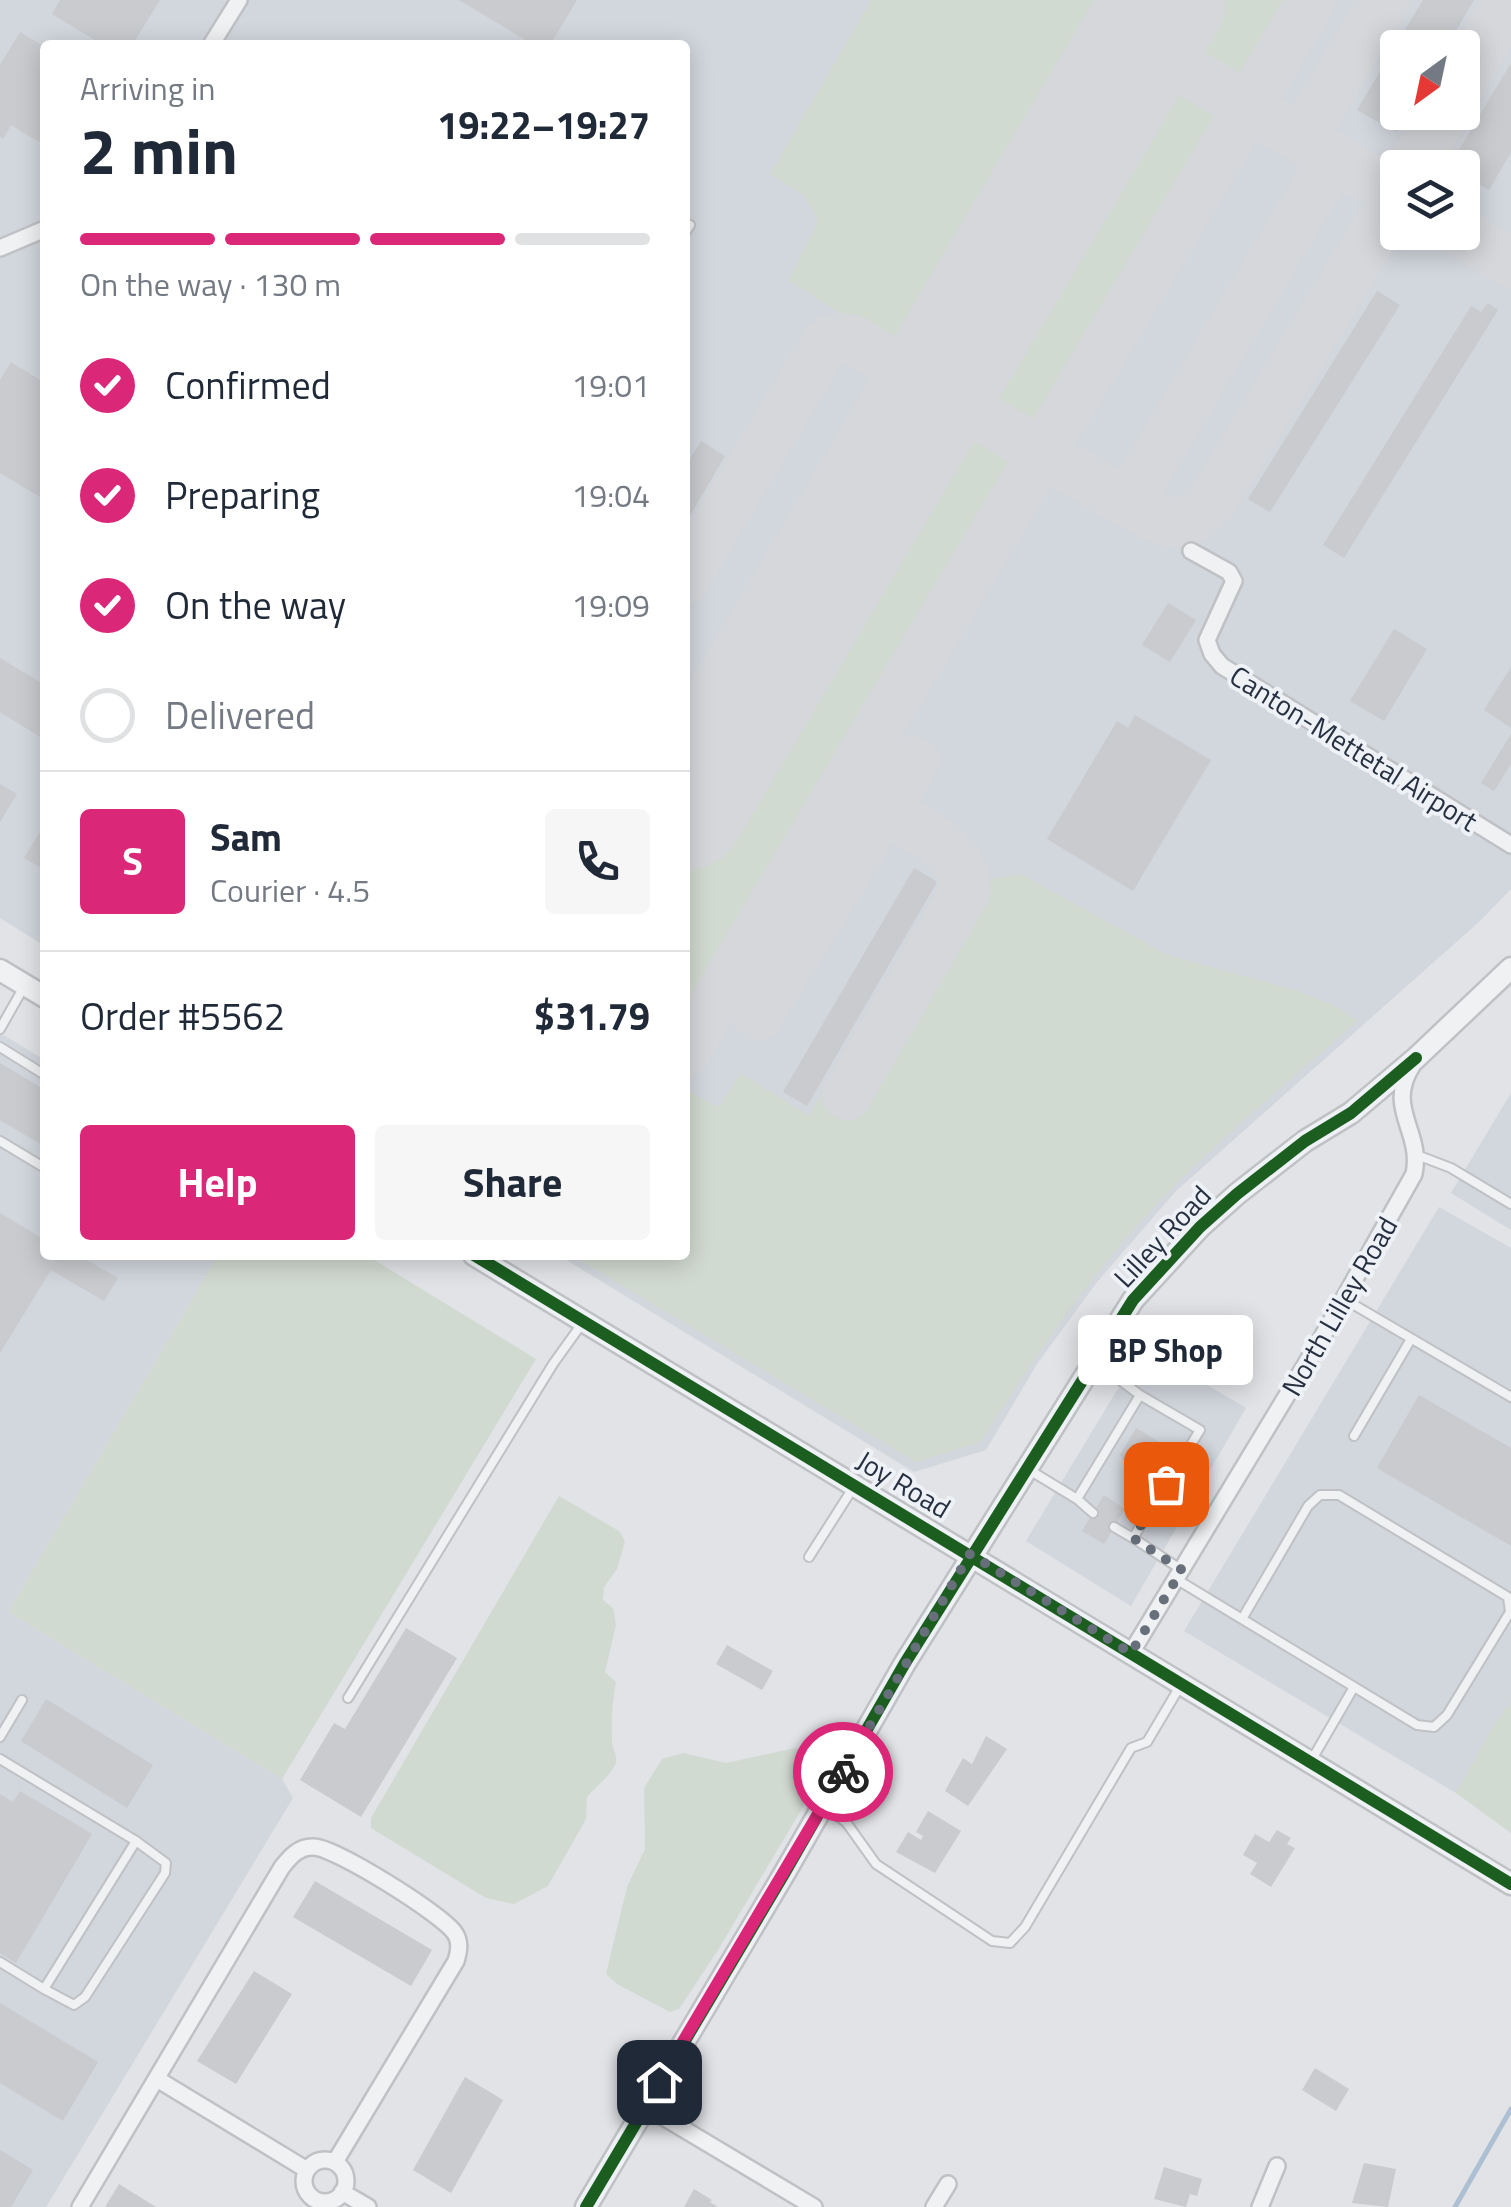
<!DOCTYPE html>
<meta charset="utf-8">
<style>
:root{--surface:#fff;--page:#f6f6f7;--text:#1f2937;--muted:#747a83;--line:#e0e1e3;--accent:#db2777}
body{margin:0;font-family:"Titillium Web",sans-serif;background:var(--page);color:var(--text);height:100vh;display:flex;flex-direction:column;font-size:38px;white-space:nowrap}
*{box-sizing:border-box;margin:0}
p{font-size:32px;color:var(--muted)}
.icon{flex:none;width:55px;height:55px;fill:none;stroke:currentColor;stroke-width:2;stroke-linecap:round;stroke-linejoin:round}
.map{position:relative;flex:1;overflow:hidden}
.drawer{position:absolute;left:40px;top:40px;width:650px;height:1220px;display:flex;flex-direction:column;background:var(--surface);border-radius:10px;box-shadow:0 5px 25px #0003}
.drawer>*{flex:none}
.needle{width:65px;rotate:213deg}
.controls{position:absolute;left:1380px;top:30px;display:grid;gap:20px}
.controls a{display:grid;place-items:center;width:100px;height:100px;border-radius:10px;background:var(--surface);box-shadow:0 5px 25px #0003;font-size:50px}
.pin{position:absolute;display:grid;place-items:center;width:85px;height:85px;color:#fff;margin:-42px;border-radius:20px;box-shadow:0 5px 15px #0006}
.courier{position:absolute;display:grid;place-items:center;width:100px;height:100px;margin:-50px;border:8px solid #db2777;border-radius:50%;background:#fff;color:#222;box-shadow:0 2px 12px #0007}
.bubble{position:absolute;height:70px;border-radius:10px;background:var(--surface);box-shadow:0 5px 25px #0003;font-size:32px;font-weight:700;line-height:70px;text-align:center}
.head em{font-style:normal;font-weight:700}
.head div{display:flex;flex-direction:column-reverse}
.head{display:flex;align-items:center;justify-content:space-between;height:170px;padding:0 40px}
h1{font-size:65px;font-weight:700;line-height:75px}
.bar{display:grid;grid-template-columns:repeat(4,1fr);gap:15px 10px;align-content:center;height:120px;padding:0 40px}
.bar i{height:12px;border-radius:8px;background:var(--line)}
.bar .on{background:var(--accent)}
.bar p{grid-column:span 4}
.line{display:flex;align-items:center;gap:25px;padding:0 40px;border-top:2px solid var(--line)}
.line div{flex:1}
.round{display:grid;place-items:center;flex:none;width:105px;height:105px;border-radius:10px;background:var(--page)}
ol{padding:0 40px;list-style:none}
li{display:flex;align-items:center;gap:30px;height:110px}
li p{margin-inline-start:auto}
li .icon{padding:10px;border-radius:50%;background:var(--accent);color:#fff;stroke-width:4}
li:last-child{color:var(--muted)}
li i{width:55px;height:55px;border:5px solid var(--line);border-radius:50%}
.primary-button{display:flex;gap:20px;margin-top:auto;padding:20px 40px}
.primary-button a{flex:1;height:115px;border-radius:10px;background:var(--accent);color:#fff;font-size:40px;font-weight:700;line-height:115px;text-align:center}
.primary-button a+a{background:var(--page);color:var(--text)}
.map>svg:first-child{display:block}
.built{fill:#d2d6dd;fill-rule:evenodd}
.green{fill:#d1dad1}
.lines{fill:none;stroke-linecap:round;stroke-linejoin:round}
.stream{stroke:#adbfd3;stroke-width:5}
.taxiway{stroke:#d5d7da;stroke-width:50}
.runway{stroke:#d5d7da;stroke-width:122}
.building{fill:#c9cbce}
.service-casing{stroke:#bfc1c4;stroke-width:12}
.minor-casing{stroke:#bfc1c4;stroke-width:20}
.tertiary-casing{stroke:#bfc1c4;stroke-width:25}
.service{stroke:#f0f1f3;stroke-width:8}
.minor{stroke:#f0f1f3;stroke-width:15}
.tertiary{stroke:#f0f1f3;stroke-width:20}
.cycleway-casing{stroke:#eef1f6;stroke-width:19}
.cycleway{stroke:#1b5e20;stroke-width:12}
.done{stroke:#676f7a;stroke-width:10;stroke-dasharray:0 18}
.route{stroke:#db2777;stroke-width:12}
.labels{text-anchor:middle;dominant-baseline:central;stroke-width:8;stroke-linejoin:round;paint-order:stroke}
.street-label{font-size:28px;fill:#263040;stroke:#eef1f6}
</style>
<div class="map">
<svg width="1511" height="2207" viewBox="0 0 1511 2207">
<rect width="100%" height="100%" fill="#e1e3e6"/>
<path class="built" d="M0,0H1511V889L1480,921L1176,1191L1097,1282L1037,1364L986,1450L914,1472L558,1255H685V45H45V946L0,918ZM1398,48H1462V112H1398ZM1398,168H1462V232H1398Z
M0,1033L45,1060V1255H218L8,1612L282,1779L293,1798L46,2207H0Z
M1511,1093V1230L1451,1193Z
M1439,1207L1511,1248V1702L1456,1793L1184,1631Z
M1143,1347L1246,1408L1131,1606L1026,1541Z"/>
<path class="green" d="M871,0H1125L917,354L891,346L788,280L818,220L804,196L770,174Z
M1208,0H1297L1267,50L1241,79L1201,64L1184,49V39Z
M1163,81L1192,92L1219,115L1202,161L1066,392L1035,426C1012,418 993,408 975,392V389Z
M958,429L981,437L1014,461L995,509L685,1024V881L946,442Z
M1021,874L1168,955L1298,991L1340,1008L1357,1021C1298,1074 1235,1125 1180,1180C1101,1259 1039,1349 981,1442L916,1462L571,1255H685V1089L716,1106L722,1103L740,1073L809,1115L824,1091L853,1108L979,897L981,884L991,879Z
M218,1255H366L536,1359L282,1779L8,1612Z
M559,1496L619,1531L625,1541L617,1569L604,1587L603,1600L613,1608L616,1625L605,1672L616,1682C612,1702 611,1721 612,1741C612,1750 619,1756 615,1765C610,1776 595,1787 587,1797L586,1819L548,1886L514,1904L486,1898L371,1828V1818Z
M1511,1702V1833L1456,1793L1496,1721Z
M795,1748L810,1755L820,1767L819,1780L718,1950L679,2009L670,2012L617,1984L606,1974L627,1887L645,1849L644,1788L662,1759L683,1753L726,1763Z"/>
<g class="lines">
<path class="stream" d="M1455,2207L1511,2109"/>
<path class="taxiway" d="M1312,0L1042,453L1153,517C1178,528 1195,520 1212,501L1398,193
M1140,43L1363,175
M1462,81L1509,0
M1302,138L1385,0
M1412,168L1444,112
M1460,232L1511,263
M1128,503L1334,158
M685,579L825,344L832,338L851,339L1042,453L685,1053
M758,1016L915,761
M847,1095L965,892C969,851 914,828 885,809"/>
<path class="runway" d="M685,809L1165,0"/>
</g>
<path class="building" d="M60,0H160L132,45H103L52,14Z
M459,0H577L550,45H534Z
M1423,0H1474L1446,48H1398V112H1407L1396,132L1357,110Z
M20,32L45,47V133L39,142L11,125L3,139L0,137V65Z
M1511,63V152L1489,190L1462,174V168H1448Z
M1377,291L1400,305L1270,512L1248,499Z
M1488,303L1498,310L1344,558L1323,545L1471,306L1481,312Z
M11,362L45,383V500L0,473V380Z
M701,441L725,456L685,524V467Z
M1168,603L1196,620L1170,662L1142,645Z
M1394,629L1427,649L1384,721L1350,701Z
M0,658L45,685V740L0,712Z
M1511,667V728L1484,710Z
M1135,715L1211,760L1133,891L1047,839L1117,721L1128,728Z
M1511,734V764L1494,791L1481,783Z
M0,784L17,794L0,822Z
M45,823V870L24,858Z
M914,868L937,882L807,1106L783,1092Z
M0,1063L45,1090V1147L0,1120Z
M0,1213L45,1240V1255H78L118,1278L104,1301L51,1270L0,1353Z
M1419,1395L1511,1448V1546L1377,1468Z
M1136,1428L1176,1452L1160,1479H1152L1125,1463L1120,1455Z
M1104,1495L1125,1509L1104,1544L1082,1531Z
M406,1628L457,1658L361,1817L300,1780L334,1723L345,1729Z
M727,1645L773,1671L762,1690L716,1664Z
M46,1699L153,1765L127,1808L21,1741Z
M986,1736L1007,1749L968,1806L945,1791L963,1758L972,1764Z
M20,1791L92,1834L16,1963L0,1953V1794L13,1802Z
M928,1811L961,1831L935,1873L896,1852L908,1832L921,1840L923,1836L916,1832Z
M1277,1830L1291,1838L1287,1844L1295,1848L1271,1887L1250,1874L1257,1863L1243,1855L1255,1834L1269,1842Z
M315,1881L432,1950L411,1986L293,1917Z
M254,1971L292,1994L236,2084L197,2061Z
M0,2003L98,2062L63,2121L0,2083Z
M1315,2068L1349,2089L1336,2111L1302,2090Z
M465,2077L503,2100L451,2193L413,2170Z
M0,2150L33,2170L11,2207H0Z
M1364,2163L1396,2169L1388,2207L1352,2203Z
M1164,2167L1202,2179L1197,2196L1190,2194L1186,2207L1154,2199Z
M119,2184L156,2207H105Z
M694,2189L712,2200L710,2202L718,2207H684Z"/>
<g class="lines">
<g class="service-casing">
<path id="service" d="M685,223L690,225L685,233
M0,1029L25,985
M0,1047L45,1075
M0,1141L45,1168
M1417,1155L1451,1168L1511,1204
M1344,1299L1511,1397
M1097,1363L1140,1395
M1354,1436L1411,1339
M1031,1471L1077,1499L1140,1395L1200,1430L1133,1538L1182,1570
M1077,1499L1093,1513
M1114,1527L1133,1538
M809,1557L853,1488
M1176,1579L1242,1619L1308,1506L1320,1495H1339L1508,1597L1510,1612L1447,1715L1434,1727L1417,1725L1242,1619
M348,1698L553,1364L581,1325
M0,1737L22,1700
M0,1759L136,1841L44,1989L0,1962
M1311,1761L1354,1687
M825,1807L846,1822L876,1864L992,1941L1010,1943L1025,1927L1131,1748L1147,1742L1179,1688
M44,1989L74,2005L85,1997L165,1873L166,1863L136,1841"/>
</g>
<g class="minor-casing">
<path id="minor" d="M211,45L239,0
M0,248L45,229
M1191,551L1229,572L1234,581L1207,640L1212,654L1222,666L1511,845
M1131,1653L1321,1339L1414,1174C1423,1131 1385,1109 1412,1066
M157,2079L307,2170
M645,2106L814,2207
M304 2181a21 21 0 1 1 42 0a21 21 0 1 1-42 0Z
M342,2192L368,2207
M80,2207L282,1867C290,1857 299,1846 314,1847C336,1848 440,1913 454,1932C461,1941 459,1951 456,1961L335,2162
M934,2207L948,2184
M1260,2207L1277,2166"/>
</g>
<g class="tertiary-casing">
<path id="tertiary" d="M0,970L45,997
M474,1255L1511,1884
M586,2207L784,1874L905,1663L1133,1300L1200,1227L1237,1194L1305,1141L1351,1113L1416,1058L1511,968"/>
</g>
<use href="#service" class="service"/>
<use href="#minor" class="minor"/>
<use href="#tertiary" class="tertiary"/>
<g class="cycleway-casing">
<path id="cycleway" d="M474,1255L1511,1884
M586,2207L784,1874L905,1663L1133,1300L1200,1227L1237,1194L1305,1141L1351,1113L1416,1058"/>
</g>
<use href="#cycleway" class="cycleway"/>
</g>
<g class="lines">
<path class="done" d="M843,1772L970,1554L1131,1653L1182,1570L1133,1538L1166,1484"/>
<path class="route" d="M659,2082L843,1772"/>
</g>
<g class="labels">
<g class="street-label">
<text transform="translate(1354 748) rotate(32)">Canton-Mettetal Airport</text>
<text transform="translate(1162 1236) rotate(-47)">Lilley Road</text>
<text transform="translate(1339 1306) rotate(-60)">North Lilley Road</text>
<text transform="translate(904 1484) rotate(31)">Joy Road</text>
</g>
</g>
</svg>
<div class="controls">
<a><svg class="needle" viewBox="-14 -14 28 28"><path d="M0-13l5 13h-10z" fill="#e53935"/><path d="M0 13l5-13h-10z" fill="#747a83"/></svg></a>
<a><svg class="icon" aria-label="layers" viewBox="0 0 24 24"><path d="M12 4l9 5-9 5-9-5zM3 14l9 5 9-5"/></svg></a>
</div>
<div class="pin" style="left:1166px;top:1484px;background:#ea580c"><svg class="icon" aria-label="bag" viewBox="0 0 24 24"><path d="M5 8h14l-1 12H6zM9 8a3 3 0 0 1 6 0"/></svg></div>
<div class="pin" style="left:659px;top:2082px;background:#1f2937"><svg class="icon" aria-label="home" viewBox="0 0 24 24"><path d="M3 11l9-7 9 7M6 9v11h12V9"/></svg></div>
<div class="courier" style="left:843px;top:1772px"><svg class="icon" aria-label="bike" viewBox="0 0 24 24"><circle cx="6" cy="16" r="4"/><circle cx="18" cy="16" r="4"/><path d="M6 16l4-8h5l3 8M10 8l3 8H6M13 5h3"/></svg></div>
<div class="bubble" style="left:1078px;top:1315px;width:175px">BP Shop</div>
<section class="drawer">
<div class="head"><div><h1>2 min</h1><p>Arriving in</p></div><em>19:22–19:27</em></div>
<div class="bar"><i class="on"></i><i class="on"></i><i class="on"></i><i></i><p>On the way · 130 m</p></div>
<ol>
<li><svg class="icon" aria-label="check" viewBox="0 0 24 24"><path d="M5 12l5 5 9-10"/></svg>Confirmed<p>19:01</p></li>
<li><svg class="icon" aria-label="check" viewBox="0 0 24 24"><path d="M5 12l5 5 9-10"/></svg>Preparing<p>19:04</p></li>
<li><svg class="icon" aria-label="check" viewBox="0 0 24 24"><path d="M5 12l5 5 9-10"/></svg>On the way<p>19:09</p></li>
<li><i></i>Delivered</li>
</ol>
<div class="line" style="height:180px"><b class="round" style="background:var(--accent);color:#fff">S</b><div><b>Sam</b><p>Courier · 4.5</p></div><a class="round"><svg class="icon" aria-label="phone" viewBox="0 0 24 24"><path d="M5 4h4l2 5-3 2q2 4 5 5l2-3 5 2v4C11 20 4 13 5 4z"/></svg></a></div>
<div class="line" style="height:130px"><div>Order #5562</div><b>$31.79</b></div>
<div class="primary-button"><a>Help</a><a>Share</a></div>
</section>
</div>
